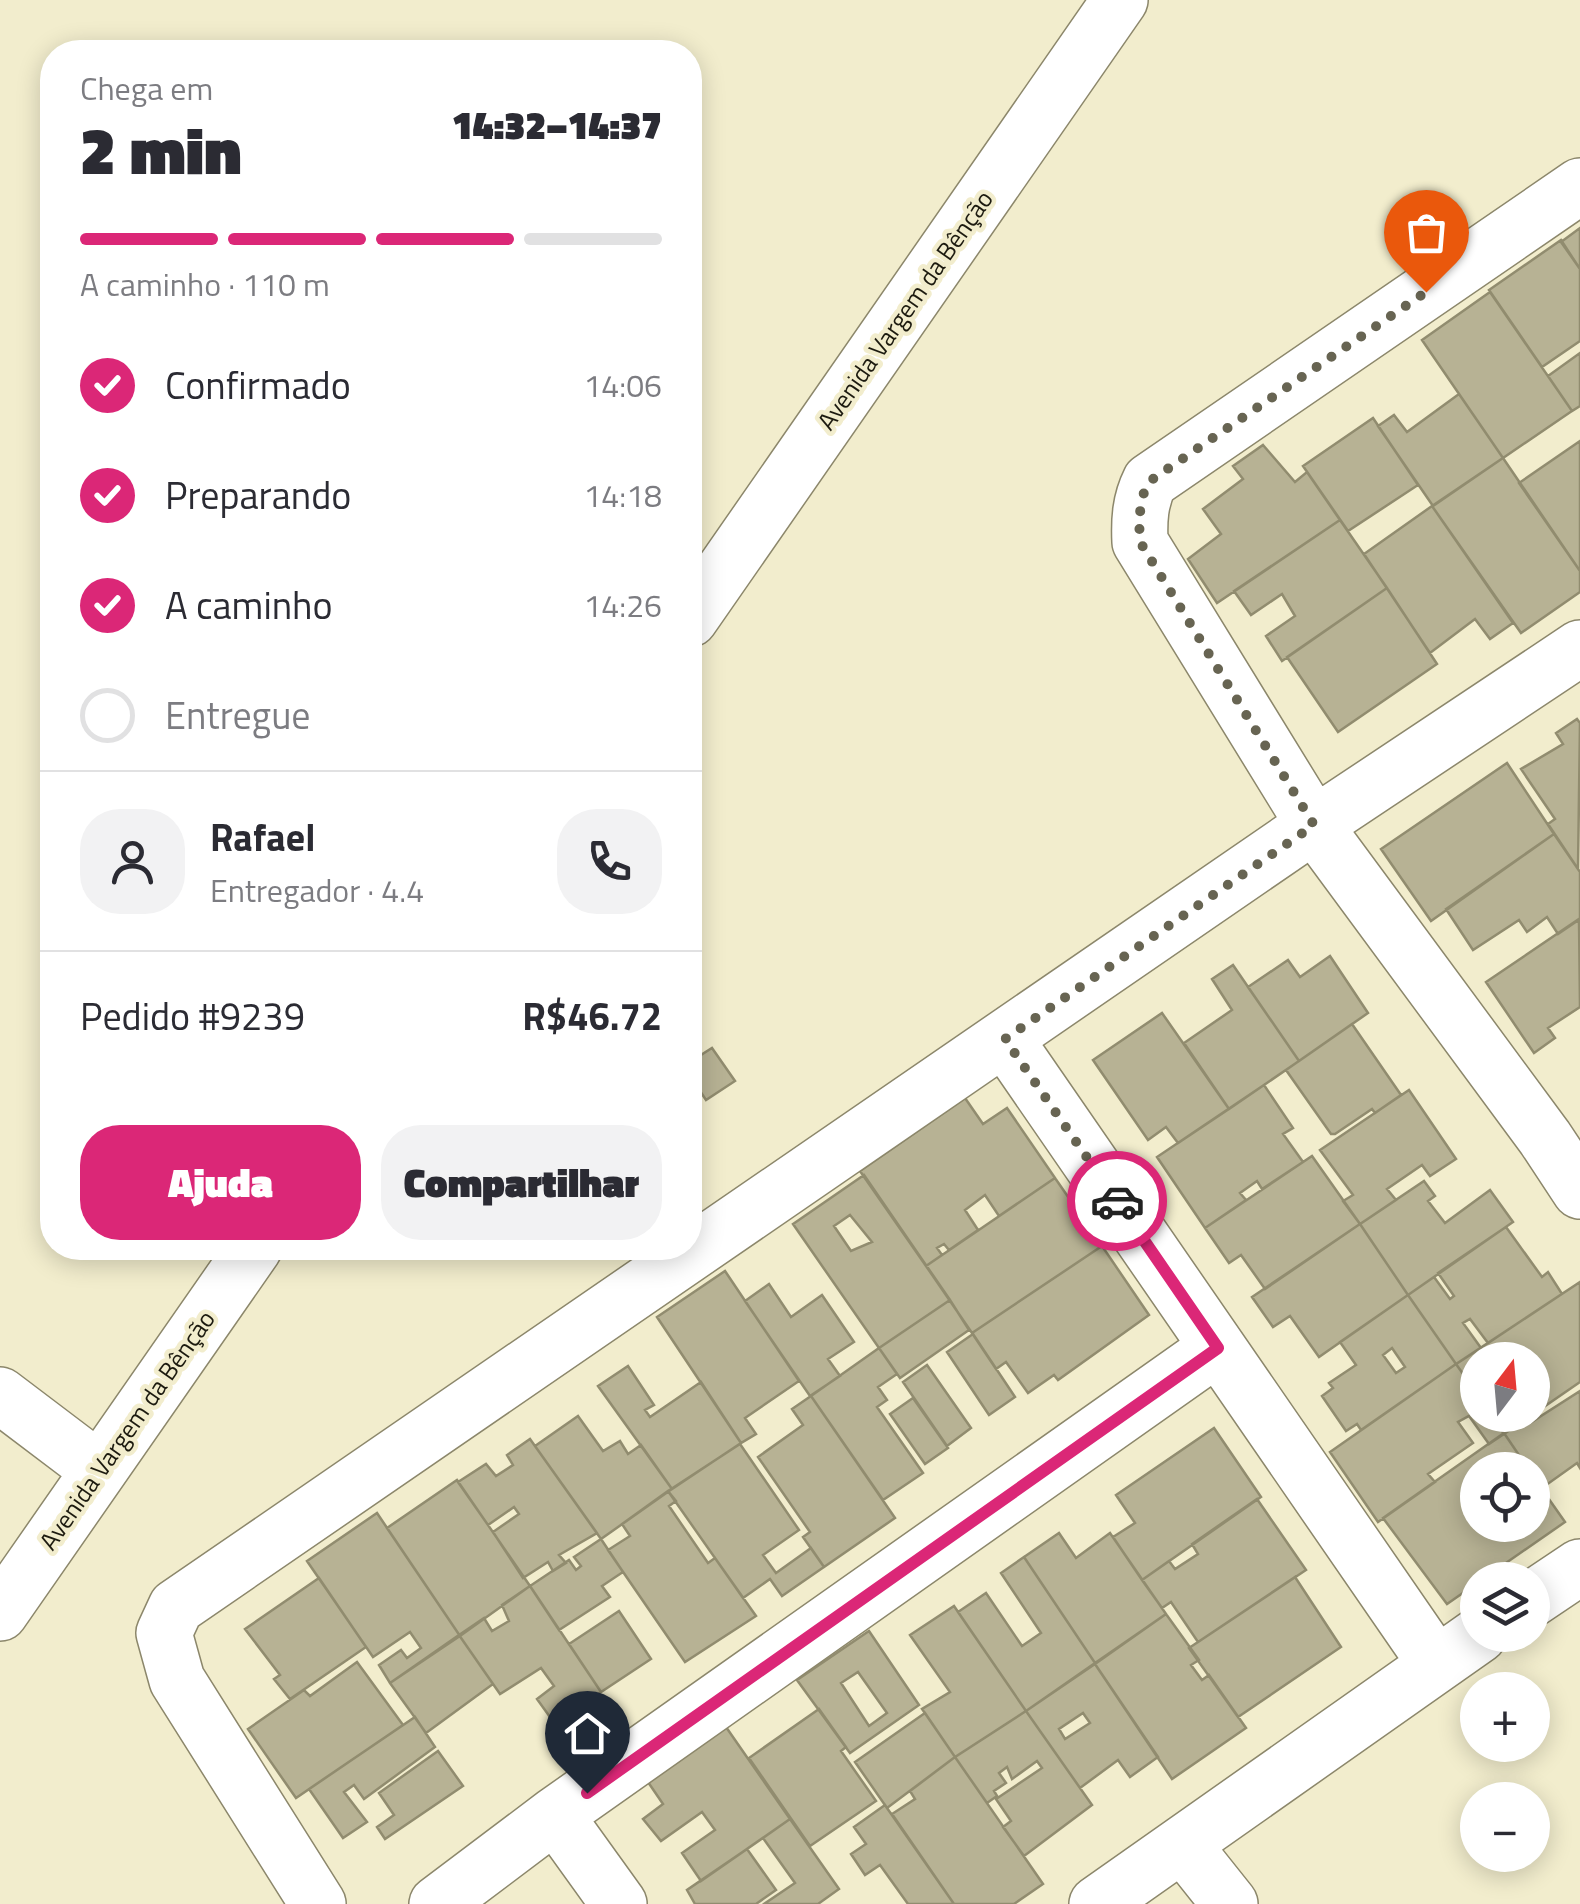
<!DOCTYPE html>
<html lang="pt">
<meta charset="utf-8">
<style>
:root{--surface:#fff;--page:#f2f2f3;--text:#2b2b33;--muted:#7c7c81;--line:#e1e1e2;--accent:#db2777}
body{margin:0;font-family:"Titillium Web",sans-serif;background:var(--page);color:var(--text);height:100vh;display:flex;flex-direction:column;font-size:38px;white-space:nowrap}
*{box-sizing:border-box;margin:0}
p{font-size:32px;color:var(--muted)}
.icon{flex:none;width:55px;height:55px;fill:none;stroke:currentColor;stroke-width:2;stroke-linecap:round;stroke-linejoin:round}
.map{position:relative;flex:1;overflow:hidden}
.side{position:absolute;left:40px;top:40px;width:662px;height:1220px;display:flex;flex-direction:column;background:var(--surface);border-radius:40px;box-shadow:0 5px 25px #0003}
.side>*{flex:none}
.needle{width:65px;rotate:16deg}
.tools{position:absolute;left:1460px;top:1342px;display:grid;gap:20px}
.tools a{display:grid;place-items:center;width:90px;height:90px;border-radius:50%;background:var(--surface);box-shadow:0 5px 25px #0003;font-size:50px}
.pin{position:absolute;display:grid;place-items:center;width:85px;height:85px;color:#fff;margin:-102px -42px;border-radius:50% 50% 50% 0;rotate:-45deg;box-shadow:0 0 10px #0007}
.pin .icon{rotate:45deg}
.courier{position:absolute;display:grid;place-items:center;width:100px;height:100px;margin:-50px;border:8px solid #db2777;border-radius:50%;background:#fff;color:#222;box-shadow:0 2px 12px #0007}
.overview em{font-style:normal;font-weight:800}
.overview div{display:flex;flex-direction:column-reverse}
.overview{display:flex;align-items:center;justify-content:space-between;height:170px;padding:0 40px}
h1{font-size:65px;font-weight:800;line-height:75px}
.bar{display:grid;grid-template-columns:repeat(4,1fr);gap:15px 10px;align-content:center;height:120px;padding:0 40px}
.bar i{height:12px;border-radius:8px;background:var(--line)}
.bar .selected{background:var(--accent)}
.bar p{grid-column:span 4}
.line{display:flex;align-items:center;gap:25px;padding:0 40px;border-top:2px solid var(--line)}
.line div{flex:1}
.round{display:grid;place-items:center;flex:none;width:105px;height:105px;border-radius:40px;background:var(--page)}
ol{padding:0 40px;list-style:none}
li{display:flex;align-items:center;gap:30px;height:110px}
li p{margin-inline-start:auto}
li .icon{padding:10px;border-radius:50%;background:var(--accent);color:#fff;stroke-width:4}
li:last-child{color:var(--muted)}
li i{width:55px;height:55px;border:5px solid var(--line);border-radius:50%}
.button{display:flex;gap:20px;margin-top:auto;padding:20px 40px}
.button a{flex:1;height:115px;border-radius:40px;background:var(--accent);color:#fff;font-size:40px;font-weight:800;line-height:115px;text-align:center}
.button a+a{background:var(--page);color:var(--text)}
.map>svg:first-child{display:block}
.building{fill:#b7b294;stroke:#918c6f;stroke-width:2.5;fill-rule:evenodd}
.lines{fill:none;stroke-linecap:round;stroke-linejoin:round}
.minor-casing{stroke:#8c876b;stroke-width:58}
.minor{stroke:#fff;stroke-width:55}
.done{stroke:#676452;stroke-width:10;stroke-dasharray:0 18}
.route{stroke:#db2777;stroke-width:12}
.labels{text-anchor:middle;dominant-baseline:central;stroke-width:9;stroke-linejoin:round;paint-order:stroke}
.street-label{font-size:25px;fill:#1c1a0f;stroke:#f2edcd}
</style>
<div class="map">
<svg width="1580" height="1904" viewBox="0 0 1580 1904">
<rect width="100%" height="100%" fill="#f2edcd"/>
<path class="building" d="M1580,228V269L1561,242Z
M1561,240L1580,269V341L1542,367L1489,290Z
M1490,292L1572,411L1503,458L1422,340Z
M1580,353V406L1572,411L1548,376Z
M1459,394L1503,458L1433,506L1378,426L1394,415L1407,432Z
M1373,418L1418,485L1348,531L1303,466Z
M1580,441V571L1519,483Z
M1263,445L1295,482L1307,472L1340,520L1217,603L1188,559L1221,534L1203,509L1243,479L1233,466Z
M1503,458L1580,571V592L1521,633L1432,506Z
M1432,506L1513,623L1490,639L1475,619L1430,653L1364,554Z
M1340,520L1387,588L1282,661L1266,636L1295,616L1282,594L1251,615L1234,591Z
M1387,588L1437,664L1338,732L1287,657Z
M1577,719L1580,723L1578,869L1548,824L1555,819L1521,769L1563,744L1556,733Z
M1507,763L1554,834L1431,921L1381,849Z
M1554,834L1580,872V919L1558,934L1547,917L1527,932L1519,920L1473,950L1446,909Z
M1579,919L1580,1007L1548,1028L1555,1038L1534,1053L1486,982Z
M1330,956L1368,1013L1299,1061L1248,987L1288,960L1300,977Z
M1233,965L1299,1061L1229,1109L1184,1043L1232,1010L1212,979Z
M1162,1013L1229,1109L1178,1143L1166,1127L1148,1140L1093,1060Z
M1352,1024L1401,1095L1375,1113L1372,1109L1335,1134H1331L1286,1070Z
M712,1048L735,1081L706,1100L690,1076V1062Z
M1264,1085L1293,1128L1283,1134L1303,1162L1262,1189L1257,1181L1240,1193L1246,1200L1205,1228L1157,1157Z
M1409,1090L1456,1159L1430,1176L1422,1165L1387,1189L1396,1200L1360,1224L1343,1201L1353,1195L1320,1150Z
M965,1098L983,1124L1007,1108L1055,1178L999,1216L985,1195L965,1210L978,1230L949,1250L944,1244L937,1248L942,1255L926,1266L860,1171Z
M1312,1156L1360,1224L1265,1289L1241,1255L1229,1263L1205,1228Z
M864,1175L950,1300L879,1348L793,1224ZM850,1215L872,1242L851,1251L834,1226Z
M1055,1178L1102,1246L972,1333L926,1266Z
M1424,1181L1435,1196L1428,1201L1445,1223L1490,1190L1513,1222L1408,1295L1360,1224Z
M1360,1224L1408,1295L1319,1357L1290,1316L1273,1327L1252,1297Z
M1506,1227L1542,1277L1548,1272L1562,1294L1488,1343L1470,1319L1463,1323L1481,1348L1456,1364L1408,1295L1434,1277L1450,1299L1454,1296L1438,1273Z
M1102,1246L1149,1315L1058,1380L1054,1375L1028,1393L1006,1362L996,1369L972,1333Z
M725,1271L799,1381L745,1418L756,1434L741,1443L657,1317Z
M1580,1282V1382L1532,1415V1360H1478V1395L1456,1364Z
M769,1284L791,1317L822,1295L854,1342L828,1359L840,1376L810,1396L745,1301Z
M1408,1295L1456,1364L1361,1430L1357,1424L1346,1431L1322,1396L1333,1388L1329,1383L1356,1365L1340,1342ZM1392,1348L1405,1367L1396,1373L1383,1355Z
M950,1300L969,1330L900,1378L879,1348Z
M973,1334L1015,1397L989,1415L947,1352Z
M879,1348L897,1374L878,1387L887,1400L877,1407L923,1473L883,1500L811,1396Z
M1456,1364L1478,1395V1415H1491L1504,1434L1489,1444L1469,1416L1458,1422L1473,1443L1428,1474L1435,1482L1378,1522L1330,1452Z
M927,1365L971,1428L947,1446L903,1382Z
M628,1366L654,1405L645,1410L650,1417L701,1382L741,1443L672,1489L598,1386Z
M1580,1391V1468L1577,1463L1542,1488L1532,1470H1529L1504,1433L1527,1419L1530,1423Z
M811,1396L895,1518L824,1567L803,1537L810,1532L758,1457L803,1425L792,1409Z
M913,1398L948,1448L925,1464L890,1414Z
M1491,1415H1532L1504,1434Z
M578,1416L603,1451L620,1441L628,1454L641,1445L672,1489L601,1539L535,1446Z
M1214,1428L1261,1497L1142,1580L1113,1537L1135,1523L1116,1495Z
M1504,1433L1529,1470H1478V1525H1532V1475L1565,1522L1447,1604L1383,1518Z
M530,1439L597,1533L559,1555L566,1563L553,1571L548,1562L523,1578L493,1532L519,1514L514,1507L488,1525L458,1482L486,1464L496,1476L513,1465L507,1455Z
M740,1444L799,1530L763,1555L776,1573L811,1548L824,1567L782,1596L770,1579L743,1598L668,1491Z
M457,1480L530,1586L460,1636L387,1528Z
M668,1491L676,1501L669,1506L708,1563L715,1558L756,1616L685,1662L608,1550L630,1536L622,1524Z
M1257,1499L1306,1570L1198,1642L1171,1602L1162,1608L1142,1580L1169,1561L1175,1569L1198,1554L1192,1544Z
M377,1513L460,1636L390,1683L379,1665L401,1650L407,1658L421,1648L410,1632L373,1657L307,1561Z
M1059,1533L1076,1558L1110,1533L1166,1614L1095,1663L1024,1557Z
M601,1539L623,1572L602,1586L610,1597L559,1630L530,1586L569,1560L576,1570L581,1566L574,1557Z
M1024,1557L1095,1663L1026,1711L958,1612L986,1593L1022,1646L1041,1633L1001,1573Z
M1295,1577L1341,1647L1238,1717L1189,1648Z
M319,1578L366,1647L290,1699L274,1679L280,1675L245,1629Z
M530,1586L601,1692L555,1724L537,1699L554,1686L541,1668L500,1694L459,1635L484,1618L492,1631L509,1621L502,1605Z
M954,1606L1026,1711L955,1757L922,1709L950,1692L910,1635Z
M619,1611L651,1659L601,1692L569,1644Z
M1166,1614L1199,1660L1191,1665L1202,1680L1209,1675L1246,1728L1172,1779L1095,1664Z
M869,1631L919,1705L850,1753L797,1680ZM858,1672L887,1713L869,1726L841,1683Z
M459,1635L493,1684L426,1733L390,1683Z
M357,1662L403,1725L296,1798L248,1729L304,1690L310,1696Z
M1095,1664L1158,1757L1130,1777L1118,1760L1080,1788L1026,1711ZM1083,1713L1090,1723L1065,1739L1059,1729Z
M819,1709L846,1747L841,1751L876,1801L810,1846L749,1758Z
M1026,1711L1092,1805L1024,1856L1003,1827L1011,1821L996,1799L1042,1768L1037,1761L1012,1779L1007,1767L999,1773L1006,1783L994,1791L997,1796L987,1803L955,1757Z
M925,1713L955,1757L887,1808L855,1762Z
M415,1717L435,1747L364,1799L354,1785L344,1792L367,1822L343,1838L309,1789Z
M726,1727L790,1819L701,1881L682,1853L715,1830L702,1812L661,1841L643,1819L663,1804L648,1782Z
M438,1751L463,1786L385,1839L377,1827L394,1815L379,1793Z
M955,1757L1043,1884L1014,1904H954L892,1814L915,1799L910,1791Z
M885,1805L887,1808L954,1904H908L880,1865L865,1875L851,1854L866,1844L854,1827Z
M790,1819L839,1889L818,1904H764L795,1883L763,1838Z
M747,1849L776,1890L756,1904H695L687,1890Z"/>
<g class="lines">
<g class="minor-casing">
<path id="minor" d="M1580,186L1150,481C1140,501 1139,520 1140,542L1314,825L1545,1138L1580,1191
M690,619L1120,0
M1005,1039L1436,1664
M0,1395L99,1470
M1532,1599L1580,1567
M0,1613L254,1248
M555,1815L619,1904
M1183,1845L1230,1904
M318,1904L177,1680L164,1633L176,1607L1314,825L1580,648
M437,1904L555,1815L1217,1348
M1097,1904L1479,1635"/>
</g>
<use href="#minor" class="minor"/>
</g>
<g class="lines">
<path class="done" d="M1117,1201L1005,1039L1314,825L1140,542L1139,518L1143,495L1150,481L1426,292"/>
<path class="route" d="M587,1793L1218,1348L1117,1201"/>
</g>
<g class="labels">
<g class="street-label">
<text transform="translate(905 310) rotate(-55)">Avenida Vargem da Bênção</text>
<text transform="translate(127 1430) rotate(-55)">Avenida Vargem da Bênção</text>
</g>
</g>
</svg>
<div class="tools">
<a><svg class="needle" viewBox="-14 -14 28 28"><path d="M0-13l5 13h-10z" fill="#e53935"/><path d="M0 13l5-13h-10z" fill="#7c7c81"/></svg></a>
<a><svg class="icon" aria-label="locate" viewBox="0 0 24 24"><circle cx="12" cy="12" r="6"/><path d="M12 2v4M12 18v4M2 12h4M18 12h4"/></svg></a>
<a><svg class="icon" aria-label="layers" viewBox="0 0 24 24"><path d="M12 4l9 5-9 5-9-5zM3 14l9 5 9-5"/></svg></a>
<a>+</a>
<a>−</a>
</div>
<div class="pin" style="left:1426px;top:292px;background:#ea580c"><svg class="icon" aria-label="bag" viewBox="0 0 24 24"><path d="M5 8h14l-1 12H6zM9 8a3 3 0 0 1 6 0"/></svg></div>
<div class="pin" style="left:587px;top:1793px;background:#1f2937"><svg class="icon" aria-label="home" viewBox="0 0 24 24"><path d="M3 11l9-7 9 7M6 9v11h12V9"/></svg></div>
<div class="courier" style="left:1117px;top:1201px"><svg class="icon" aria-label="car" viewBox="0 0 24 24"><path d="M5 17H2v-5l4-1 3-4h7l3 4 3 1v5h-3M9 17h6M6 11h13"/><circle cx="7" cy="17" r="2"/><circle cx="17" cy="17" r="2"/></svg></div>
<section class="side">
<div class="overview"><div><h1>2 min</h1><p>Chega em</p></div><em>14:32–14:37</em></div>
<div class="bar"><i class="selected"></i><i class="selected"></i><i class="selected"></i><i></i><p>A caminho · 110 m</p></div>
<ol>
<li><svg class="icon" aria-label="check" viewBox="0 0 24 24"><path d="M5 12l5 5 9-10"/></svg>Confirmado<p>14:06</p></li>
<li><svg class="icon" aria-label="check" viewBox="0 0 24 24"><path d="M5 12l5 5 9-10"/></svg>Preparando<p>14:18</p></li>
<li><svg class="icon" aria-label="check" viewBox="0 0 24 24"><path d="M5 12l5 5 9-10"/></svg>A caminho<p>14:26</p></li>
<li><i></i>Entregue</li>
</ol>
<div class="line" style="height:180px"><a class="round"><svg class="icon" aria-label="person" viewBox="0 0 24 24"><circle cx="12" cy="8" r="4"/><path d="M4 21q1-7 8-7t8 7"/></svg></a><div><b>Rafael</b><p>Entregador · 4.4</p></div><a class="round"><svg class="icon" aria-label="phone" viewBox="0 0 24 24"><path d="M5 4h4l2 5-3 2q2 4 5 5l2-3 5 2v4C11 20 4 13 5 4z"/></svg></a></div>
<div class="line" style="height:130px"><div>Pedido #9239</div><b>R$46.72</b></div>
<div class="button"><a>Ajuda</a><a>Compartilhar</a></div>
</section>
</div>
